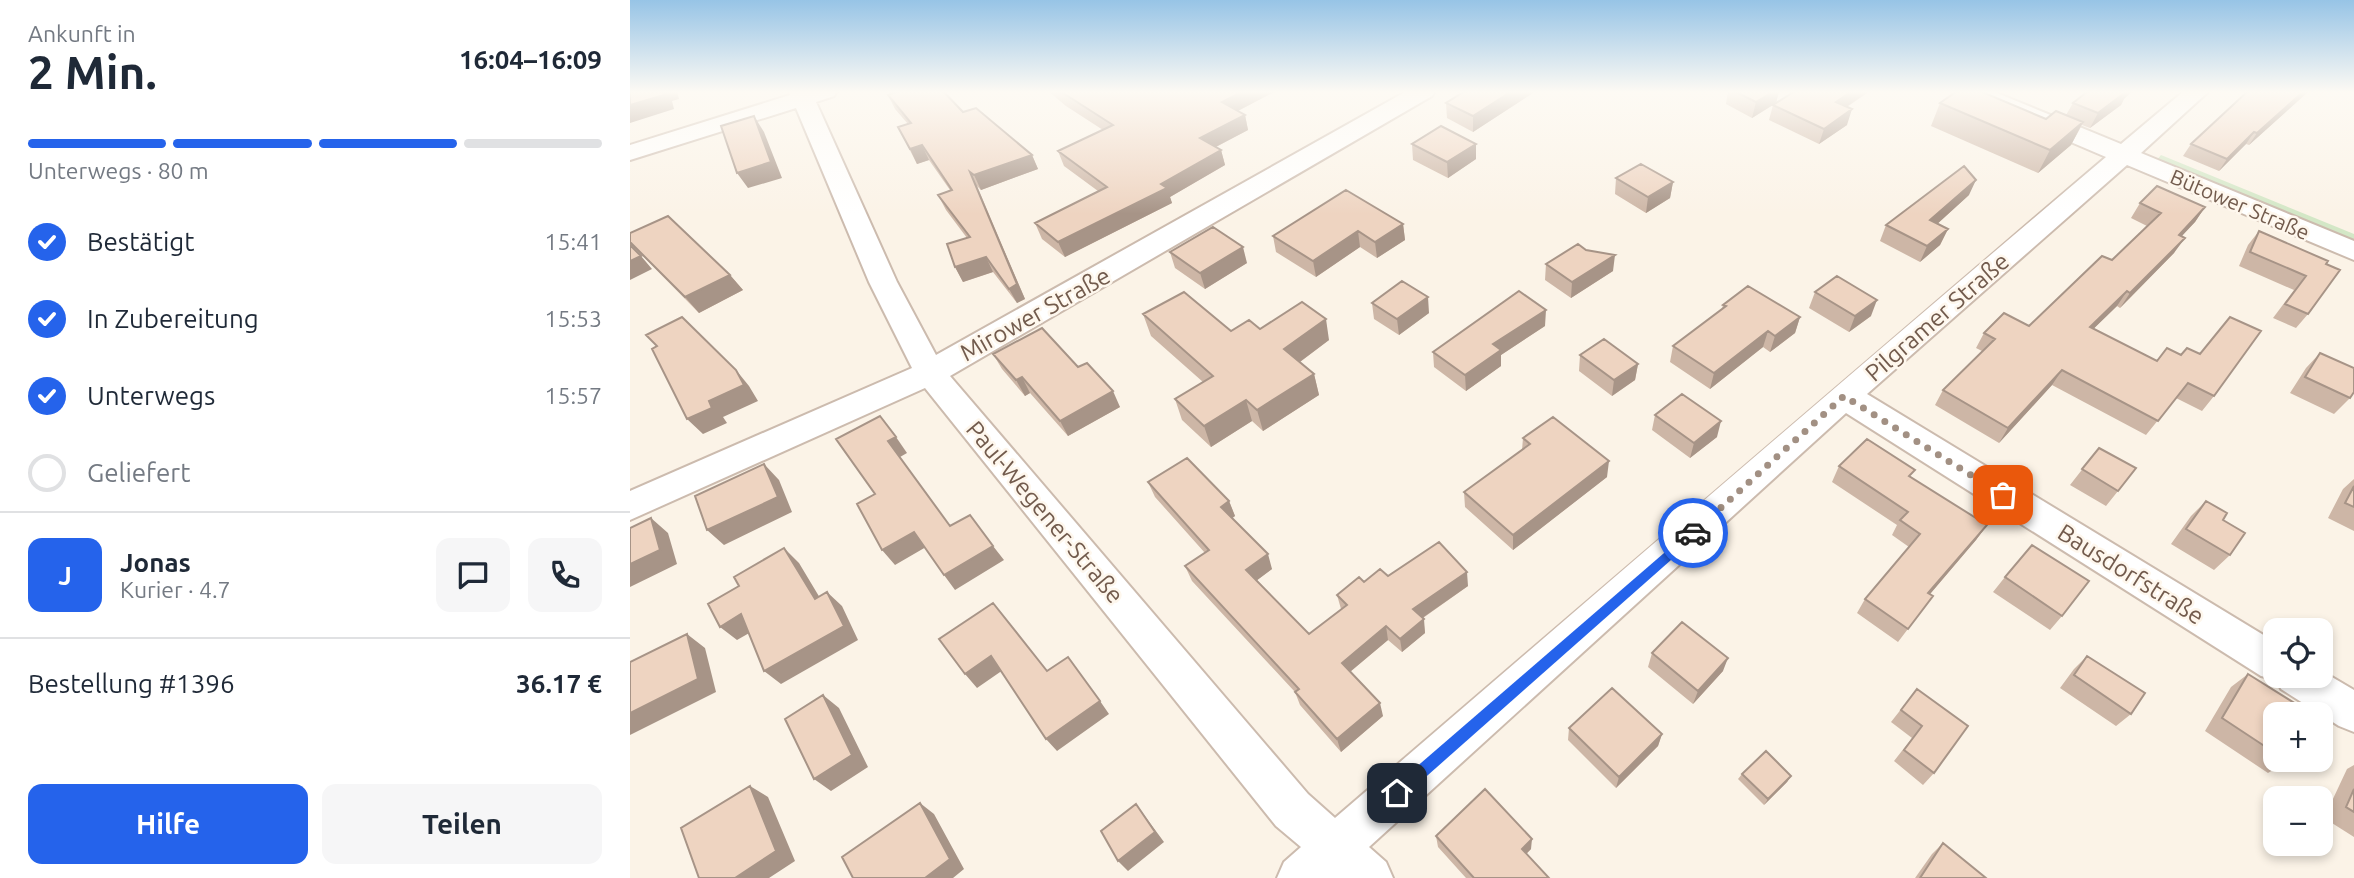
<!DOCTYPE html>
<html lang="de">
<meta charset="utf-8">
<style>
:root{--surface:#fff;--page:#f6f6f7;--text:#1f2937;--muted:#747a83;--line:#e0e1e3;--accent:#2563eb}
body{margin:0;font-family:Ubuntu,sans-serif;background:var(--page);color:var(--text);height:100vh;display:flex;flex-direction:column;font-size:26px;white-space:nowrap}
*{box-sizing:border-box;margin:0}
p{font-size:23px;color:var(--muted)}
.icon{flex:none;width:38px;height:38px;fill:none;stroke:currentColor;stroke-width:2;stroke-linecap:round;stroke-linejoin:round}
.map{position:relative;flex:1;overflow:hidden}
.panel{display:flex;flex-direction:column;background:var(--surface);width:630px}
.panel>*{flex:none}
.fabs{position:absolute;left:1633px;top:618px;display:grid;gap:14px}
.fabs a{display:grid;place-items:center;width:70px;height:70px;border-radius:14px;background:var(--surface);box-shadow:0 4px 10px #0003;font-size:35px}
.pin{position:absolute;display:grid;place-items:center;width:60px;height:60px;color:#fff;margin:-30px;border-radius:14px;box-shadow:0 4px 10px #0006}
.courier{position:absolute;display:grid;place-items:center;width:70px;height:70px;margin:-35px;border:5px solid #2563eb;border-radius:50%;background:#fff;color:#222;box-shadow:0 2px 9px #0007}
.head em{font-style:normal;font-weight:700}
.head div{display:flex;flex-direction:column-reverse}
.head{display:flex;align-items:center;justify-content:space-between;height:119px;padding:0 28px}
h1{font-size:46px;font-weight:700;line-height:52px}
.bar{display:grid;grid-template-columns:repeat(4,1fr);gap:10px 7px;align-content:center;height:84px;padding:0 28px}
.bar i{height:9px;border-radius:5px;background:var(--line)}
.bar .current{background:var(--accent)}
.bar p{grid-column:span 4}
.line{display:flex;align-items:center;gap:18px;padding:0 28px;border-top:2px solid var(--line)}
.line div{flex:1}
.round{display:grid;place-items:center;flex:none;width:74px;height:74px;border-radius:14px;background:var(--page)}
ol{padding:0 28px;list-style:none}
li{display:flex;align-items:center;gap:21px;height:77px}
li p{margin-inline-start:auto}
li .icon{padding:7px;border-radius:50%;background:var(--accent);color:#fff;stroke-width:4}
li:last-child{color:var(--muted)}
li i{width:38px;height:38px;border:4px solid var(--line);border-radius:50%}
.primary-button{display:flex;gap:14px;margin-top:auto;padding:14px 28px}
.primary-button a{flex:1;height:80px;border-radius:14px;background:var(--accent);color:#fff;font-size:28px;font-weight:700;line-height:80px;text-align:center}
.primary-button a+a{background:var(--page);color:var(--text)}
main{display:flex;flex:1;min-height:0}
.map>svg:first-child{display:block}
.green{fill:#d3e7c6}
.lines{fill:none;stroke-linecap:round;stroke-linejoin:round}
.minor-casing{stroke:#ccbbae;stroke-width:4}
.minor{fill:#fff;fill-rule:evenodd}
.wall{fill:#cdb6a6}
.shaded-wall{fill:#a79487}
.building{fill:#eed4c1;stroke:#a79487;stroke-width:2}
.route{fill:#2563eb}
.done{stroke:#a29083;stroke-width:7;stroke-dasharray:0 12.6}
.labels{text-anchor:middle;dominant-baseline:central;stroke-width:5;stroke-linejoin:round;paint-order:stroke}
.far-street-label{font-size:21px;fill:#725b4d;stroke:#fef7ed}
.street-label{font-size:24px;fill:#725b4d;stroke:#fef7ed}
</style>
<main>
<section class="panel">
<div class="head"><div><h1>2 Min.</h1><p>Ankunft in</p></div><em>16:04–16:09</em></div>
<div class="bar"><i class="current"></i><i class="current"></i><i class="current"></i><i></i><p>Unterwegs · 80 m</p></div>
<ol>
<li><svg class="icon" aria-label="check" viewBox="0 0 24 24"><path d="M5 12l5 5 9-10"/></svg>Bestätigt<p>15:41</p></li>
<li><svg class="icon" aria-label="check" viewBox="0 0 24 24"><path d="M5 12l5 5 9-10"/></svg>In Zubereitung<p>15:53</p></li>
<li><svg class="icon" aria-label="check" viewBox="0 0 24 24"><path d="M5 12l5 5 9-10"/></svg>Unterwegs<p>15:57</p></li>
<li><i></i>Geliefert</li>
</ol>
<div class="line" style="height:126px"><b class="round" style="background:var(--accent);color:#fff">J</b><div><b>Jonas</b><p>Kurier · 4.7</p></div><a class="round"><svg class="icon" aria-label="chat" viewBox="0 0 24 24"><path d="M4 5h16v11H9l-5 4z"/></svg></a><a class="round"><svg class="icon" aria-label="phone" viewBox="0 0 24 24"><path d="M5 4h4l2 5-3 2q2 4 5 5l2-3 5 2v4C11 20 4 13 5 4z"/></svg></a></div>
<div class="line" style="height:91px"><div>Bestellung #1396</div><b>36.17 €</b></div>
<div class="primary-button"><a>Hilfe</a><a>Teilen</a></div>
</section>
<div class="map">
<svg width="1724" height="878" viewBox="0 0 1724 878">
<rect width="100%" height="100%" fill="#fbf3e7"/>
<path class="green" d="M1531,155L1724,234V244L1525,162Z"/>
<g class="lines">
<g class="minor-casing">
<path id="minor" d="M159,91H207L204,96L186,102L267,282L306,355L777,91H805L802,96L320,376L678,794L705,818C962,597 1218,375 1476,157L1333,96L1330,91H1362L1491,144L1554,91H1579L1511,153L1724,241V260L1497,165L1237,394L1645,642V676H1690V670L1724,690V732L1709,726L1651,689L1647,680L1631,676L1216,413L739,847L756,862L763,878H647L654,862L671,847L646,826L295,388L0,520V491L282,368L239,282L166,108L0,160V145L160,95Z"/>
</g>
<use href="#minor" class="minor"/>
</g>
<path class="wall" d="M418,91H646L608,111L615,115L618,130L586,147L591,150L595,165L540,197L542,203L435,257L412,239L405,223L468,191L434,166L428,151L473,130L436,106Z
M835,91H906L843,132L817,118L816,103Z
M1098,91H1149L1146,103L1165,91H1240L1217,107V125L1189,144L1139,120L1143,105L1122,118L1096,104Z
M1679,91L1619,145L1616,144L1589,171L1553,156L1561,144Z
M258,95L333,112L402,155L408,169L351,190L347,186L395,299L387,303L363,272L333,282L325,267L337,238L316,210L308,195L320,190L299,160L287,164L268,127L278,124L265,109Z
M1494,99L1491,105L1460,128L1452,125L1441,145L1408,173L1301,126L1310,103L1416,119L1436,115L1443,103Z
M782,144L846,159L818,178L783,160Z
M986,178L1043,182L1040,198L1016,213L985,194Z
M1339,195L1307,224L1318,229L1310,245L1290,262L1250,241L1256,225Z
M1510,203L1575,207L1565,222L1551,236L1544,253L1490,308L1487,306L1463,329L1584,396L1572,411L1546,398L1516,435L1422,385L1369,443L1305,405L1313,390L1352,351L1346,348L1354,333L1399,326L1482,260L1517,226L1501,218Z
M773,224L775,240L747,258L730,247L686,277L646,252L643,236Z
M1629,231L1696,264L1678,314L1666,328L1643,318L1664,290L1609,266L1618,245Z
M0,233L100,275L113,290L69,313L0,243Z
M540,252L617,263L575,289L545,268Z
M916,264L983,271L941,298L915,280Z
M1185,292L1241,316L1219,332L1179,308Z
M742,303L799,313L769,335L744,319Z
M1093,305L1170,317L1165,333L1140,352L1133,347L1080,389L1040,362L1043,346L1092,309Z
M513,314L601,331L630,329L699,340L670,362L684,374L689,395L633,431L622,421L581,447L552,420L545,399L573,382L521,336Z
M915,326L871,355V366L836,391L804,367L803,352Z
M1690,353L1720,398L1704,414L1660,393L1676,368Z
M363,354L448,367L490,407L438,436L400,393L395,396L372,369Z
M950,355L1008,364L1005,380L982,396L949,371Z
M1025,415L1087,437L1060,458L1022,430Z
M893,438L977,477L883,550L835,507L834,492L892,450Z
M1469,448L1488,491L1476,506L1440,485Z
M1209,466L1281,477L1357,525L1346,540L1300,594L1303,596L1268,642L1227,613L1235,599L1279,547L1262,535L1267,525L1202,482Z
M1724,479V531L1698,518L1713,489Z
M518,482L599,501L605,516L602,518L642,569L627,580L679,634L711,609L707,595L734,582L758,576L838,586L793,618L795,633L772,652L758,640L720,672L753,716L711,752L670,705L665,692L562,581L555,566L575,553L525,497Z
M1576,501L1593,520L1600,555L1584,570L1541,544L1561,516Z
M1375,577L1432,616L1420,630L1363,592Z
M1022,653L1093,671L1063,704L1018,667Z
M1457,656L1501,714L1486,726L1430,688L1444,669Z
M1618,674L1645,714V760H1659L1658,761L1638,773L1575,731L1601,687Z
M1287,689L1304,773L1293,785L1264,761L1282,738L1261,722Z
M939,728L1032,734L1028,746L986,788L938,740Z
M1724,765V837L1694,818L1717,769Z
M1112,774L1161,776L1157,782L1134,805L1108,779Z
M806,836L901,849L896,854L919,878H836L808,847Z
M1313,843L1356,878H1285L1302,854Z"/>
<path class="shaded-wall" d="M33,91H47L49,99L42,101L44,109L0,123V105Z
M614,91H646L596,117L592,102Z
M882,91H906L843,132V116Z
M1144,91H1149L1146,103L1122,118L1126,102Z
M1222,91H1240L1201,117L1206,102Z
M1496,91H1503L1494,99L1491,105L1460,128L1468,113Z
M1674,91H1679L1619,145L1627,133Z
M1222,109L1217,125L1189,144L1194,129Z
M615,115L618,130L574,153L570,138Z
M124,116L134,132L152,178L118,188L107,173Z
M1453,122L1441,145L1408,173L1420,150Z
M1624,132L1616,144L1589,171L1597,159Z
M846,144V159L818,178L817,162Z
M292,145L299,160L287,164L280,149Z
M591,150L595,165L540,197L542,203L435,257L428,242Z
M402,155L408,169L351,190L344,175Z
M340,172L395,299L387,303L379,289Z
M1346,180L1339,195L1294,236L1300,220Z
M1043,182L1040,198L1016,213L1018,197Z
M1575,207L1565,222L1539,250L1549,235Z
M773,224L775,240L747,258L745,242Z
M1318,229L1310,245L1290,262L1297,246Z
M728,231L730,247L686,277L683,261Z
M1555,238L1544,253L1490,308L1500,293Z
M613,247L617,263L575,289L570,273Z
M985,255L983,271L941,298L942,282Z
M11,256L22,269L0,280V261Z
M356,257L363,272L333,282L325,267Z
M100,275L113,290L69,313L55,297Z
M1497,291L1487,306L1450,342L1460,327Z
M798,297L799,313L769,335L767,319Z
M1247,300L1241,316L1219,332L1225,316Z
M916,310L915,326L871,355V366L836,391L835,375L863,344Z
M1170,317L1165,333L1140,352L1145,336Z
M696,319L699,340L659,370L654,349Z
M1138,331L1133,347L1080,389L1084,373Z
M1008,364L1005,380L982,396L984,380Z
M106,370L119,386L128,401L93,417L97,423L73,434L57,419L79,401Z
M1432,370L1422,385L1369,443L1378,428Z
M684,374L689,395L633,431L627,410Z
M392,377L400,393L395,396L386,380Z
M483,391L490,407L438,436L430,421Z
M616,400L622,421L581,447L574,426Z
M1091,421L1087,437L1060,458L1064,443Z
M266,437L277,453L270,457L258,441Z
M979,461L977,477L883,550V535Z
M134,464L149,480L162,512L94,545L77,530Z
M599,501L605,516L597,522L591,507Z
M21,518L38,533L47,564L0,587V564Z
M1357,525L1346,540L1289,607L1298,593Z
M284,532L296,547L265,565L252,550Z
M363,546L374,560L325,590L314,575Z
M154,548L169,563L199,613L185,599Z
M638,554L642,569L622,584L616,570Z
M837,572L838,586L785,623L783,609Z
M197,592L212,606L228,640L151,684L134,671Z
M111,614L128,628L107,640L90,627Z
M794,619L795,633L772,652L770,639Z
M756,626L758,640L715,676L712,663Z
M57,634L75,648L86,692L0,735V713Z
M361,656L373,670L347,688L335,674Z
M1098,658L1093,671L1063,704L1068,691Z
M193,695L209,708L238,767L201,791L184,779Z
M470,701L479,714L427,751L416,739Z
M750,703L753,716L711,752L707,739Z
M1032,734L1028,746L986,788L989,777Z
M1161,776L1157,782L1134,805L1138,799Z
M120,786L138,797L165,861L139,878H105Z
M290,803L304,814L334,869L323,878H295Z
M506,804L534,842L498,871L488,861Z
M902,839L901,849L891,859L892,849Z"/>
<path class="building" d="M0,91H33L34,95L0,105Z
M268,91H313L333,112L346,108L402,155L344,175L340,172L387,284L379,289L356,257L325,267L317,244L340,237L308,195L322,190L292,145L280,149L268,127L281,123L258,95Z
M430,91H614L592,102L615,115L570,138L591,150L531,184L537,188L428,242L405,223L477,187L428,151L483,125Z
M835,91H882L843,116L816,103Z
M1104,91H1144L1126,102Z
M1165,91H1222L1206,102L1222,109L1194,129L1143,105Z
M1327,91H1350L1416,119L1426,111L1453,122L1420,150L1310,103Z
M1458,91H1497L1468,113L1443,103Z
M1618,91H1674L1627,133L1624,132L1597,159L1561,144Z
M124,116L141,162L107,173L91,126Z
M811,126L846,144L817,162L782,144Z
M1011,164L1043,182L1018,197L986,178Z
M1334,166L1346,180L1300,220L1318,229L1297,246L1256,225Z
M1527,186L1575,207L1549,235L1555,238L1500,293L1497,291L1460,327L1527,361L1537,348L1551,355L1557,348L1570,354L1600,317L1631,331L1584,396L1558,383L1528,421L1432,370L1378,428L1313,390L1365,339L1354,333L1374,313L1399,326L1472,256L1482,260L1531,213L1510,203Z
M716,190L773,224L745,242L728,231L683,261L643,236Z
M38,216L100,275L55,297L0,242V233Z
M583,227L613,247L570,273L540,252Z
M1629,231L1698,261L1696,264L1710,270L1678,314L1655,304L1676,276L1620,252Z
M948,244L956,250L985,255L942,282L916,264Z
M0,245L11,256L0,261Z
M1207,276L1247,300L1225,316L1185,292Z
M772,281L798,297L767,319L742,303Z
M1118,286L1170,317L1145,336L1138,331L1084,373L1043,346L1096,306L1093,305Z
M889,291L916,310L863,344L871,350L835,375L803,352Z
M554,292L601,331L619,320L630,329L672,302L696,319L654,349L684,374L627,410L616,400L574,426L545,399L583,376L513,314Z
M52,317L106,370L114,385L79,401L82,408L57,419L22,349L27,346L16,335Z
M412,328L448,367L457,363L483,391L430,421L392,377L386,380L363,354Z
M974,339L1008,364L984,380L950,355Z
M1690,353L1724,368V392L1720,398L1675,377Z
M1052,394L1091,421L1064,443L1025,415Z
M250,416L266,437L258,441L320,526L340,515L363,546L314,575L284,532L252,550L227,504L245,494L206,439Z
M923,417L979,461L883,535L834,492L900,444L893,438Z
M1237,439L1285,470L1279,476L1357,525L1298,593L1303,596L1278,629L1235,599L1290,534L1270,520L1278,512L1209,466Z
M1469,448L1506,468L1488,491L1452,469Z
M557,458L599,501L591,507L638,554L616,570L679,634L717,605L707,595L729,577L734,582L750,569L758,576L809,542L837,572L783,609L794,619L770,639L756,626L712,663L750,703L707,739L665,692L669,689L555,566L579,550L518,482Z
M134,464L148,497L77,530L65,496Z
M1724,486V507L1715,503Z
M1576,501L1597,513L1593,520L1615,533L1600,555L1556,529Z
M21,518L30,550L0,564V528Z
M1402,545L1459,581L1432,616L1375,577Z
M154,548L185,599L197,592L214,626L134,671L111,614L90,627L78,604L109,586L104,577Z
M363,603L417,671L438,657L470,701L416,739L361,656L335,674L309,639Z
M1052,622L1098,658L1068,691L1022,653Z
M57,634L68,679L0,713V662Z
M1457,656L1515,693L1501,714L1444,675Z
M1618,674L1682,714H1645V753L1592,718Z
M982,688L1032,734L989,777L939,728Z
M1287,689L1338,726L1304,773L1274,750L1292,726L1271,710Z
M193,695L222,755L184,779L155,719Z
M1136,751L1161,776L1138,799L1112,774Z
M120,786L146,851L105,878H69L51,828Z
M855,789L902,839L892,849L919,878H844L806,836Z
M1724,789V812L1716,807Z
M290,803L320,859L295,878H223L212,857Z
M506,804L525,832L488,861L471,831Z
M1313,843L1356,878H1290Z"/>
<linearGradient id="sky" x2="0" y2="1"><stop stop-color="#97c4e6"/><stop offset="0.43" stop-color="#fdfaf4"/><stop offset="1" stop-color="#fdfaf4" stop-opacity="0"/></linearGradient>
<rect width="1724" height="214" fill="url(#sky)"/>
<path class="route" d="M1063,528L1067,530V537L772,798L767,801L762,798L760,793L762,788Z"/>
<g class="lines">
<path class="done" d="M1063,533L1214,396L1373,495"/>
</g>
<g class="labels">
<g class="far-street-label">
<text transform="translate(1610 204) rotate(23)">Bütower Straße</text>
</g>
<g class="street-label">
<text transform="translate(405 314) rotate(-29)">Mirower Straße</text>
<text transform="translate(1307 317) rotate(-41)">Pilgramer Straße</text>
<text transform="translate(415 512) rotate(50)">Paul-Wegener-Straße</text>
<text transform="translate(1501 574) rotate(32)">Bausdorfstraße</text>
</g>
</g>
</svg>
<div class="fabs">
<a><svg class="icon" aria-label="locate" viewBox="0 0 24 24"><circle cx="12" cy="12" r="6"/><path d="M12 2v4M12 18v4M2 12h4M18 12h4"/></svg></a>
<a>+</a>
<a>−</a>
</div>
<div class="pin" style="left:1373px;top:495px;background:#ea580c"><svg class="icon" aria-label="bag" viewBox="0 0 24 24"><path d="M5 8h14l-1 12H6zM9 8a3 3 0 0 1 6 0"/></svg></div>
<div class="pin" style="left:767px;top:793px;background:#1f2937"><svg class="icon" aria-label="home" viewBox="0 0 24 24"><path d="M3 11l9-7 9 7M6 9v11h12V9"/></svg></div>
<div class="courier" style="left:1063px;top:533px"><svg class="icon" aria-label="car" viewBox="0 0 24 24"><path d="M5 17H2v-5l4-1 3-4h7l3 4 3 1v5h-3M9 17h6M6 11h13"/><circle cx="7" cy="17" r="2"/><circle cx="17" cy="17" r="2"/></svg></div>
</div>
</main>
